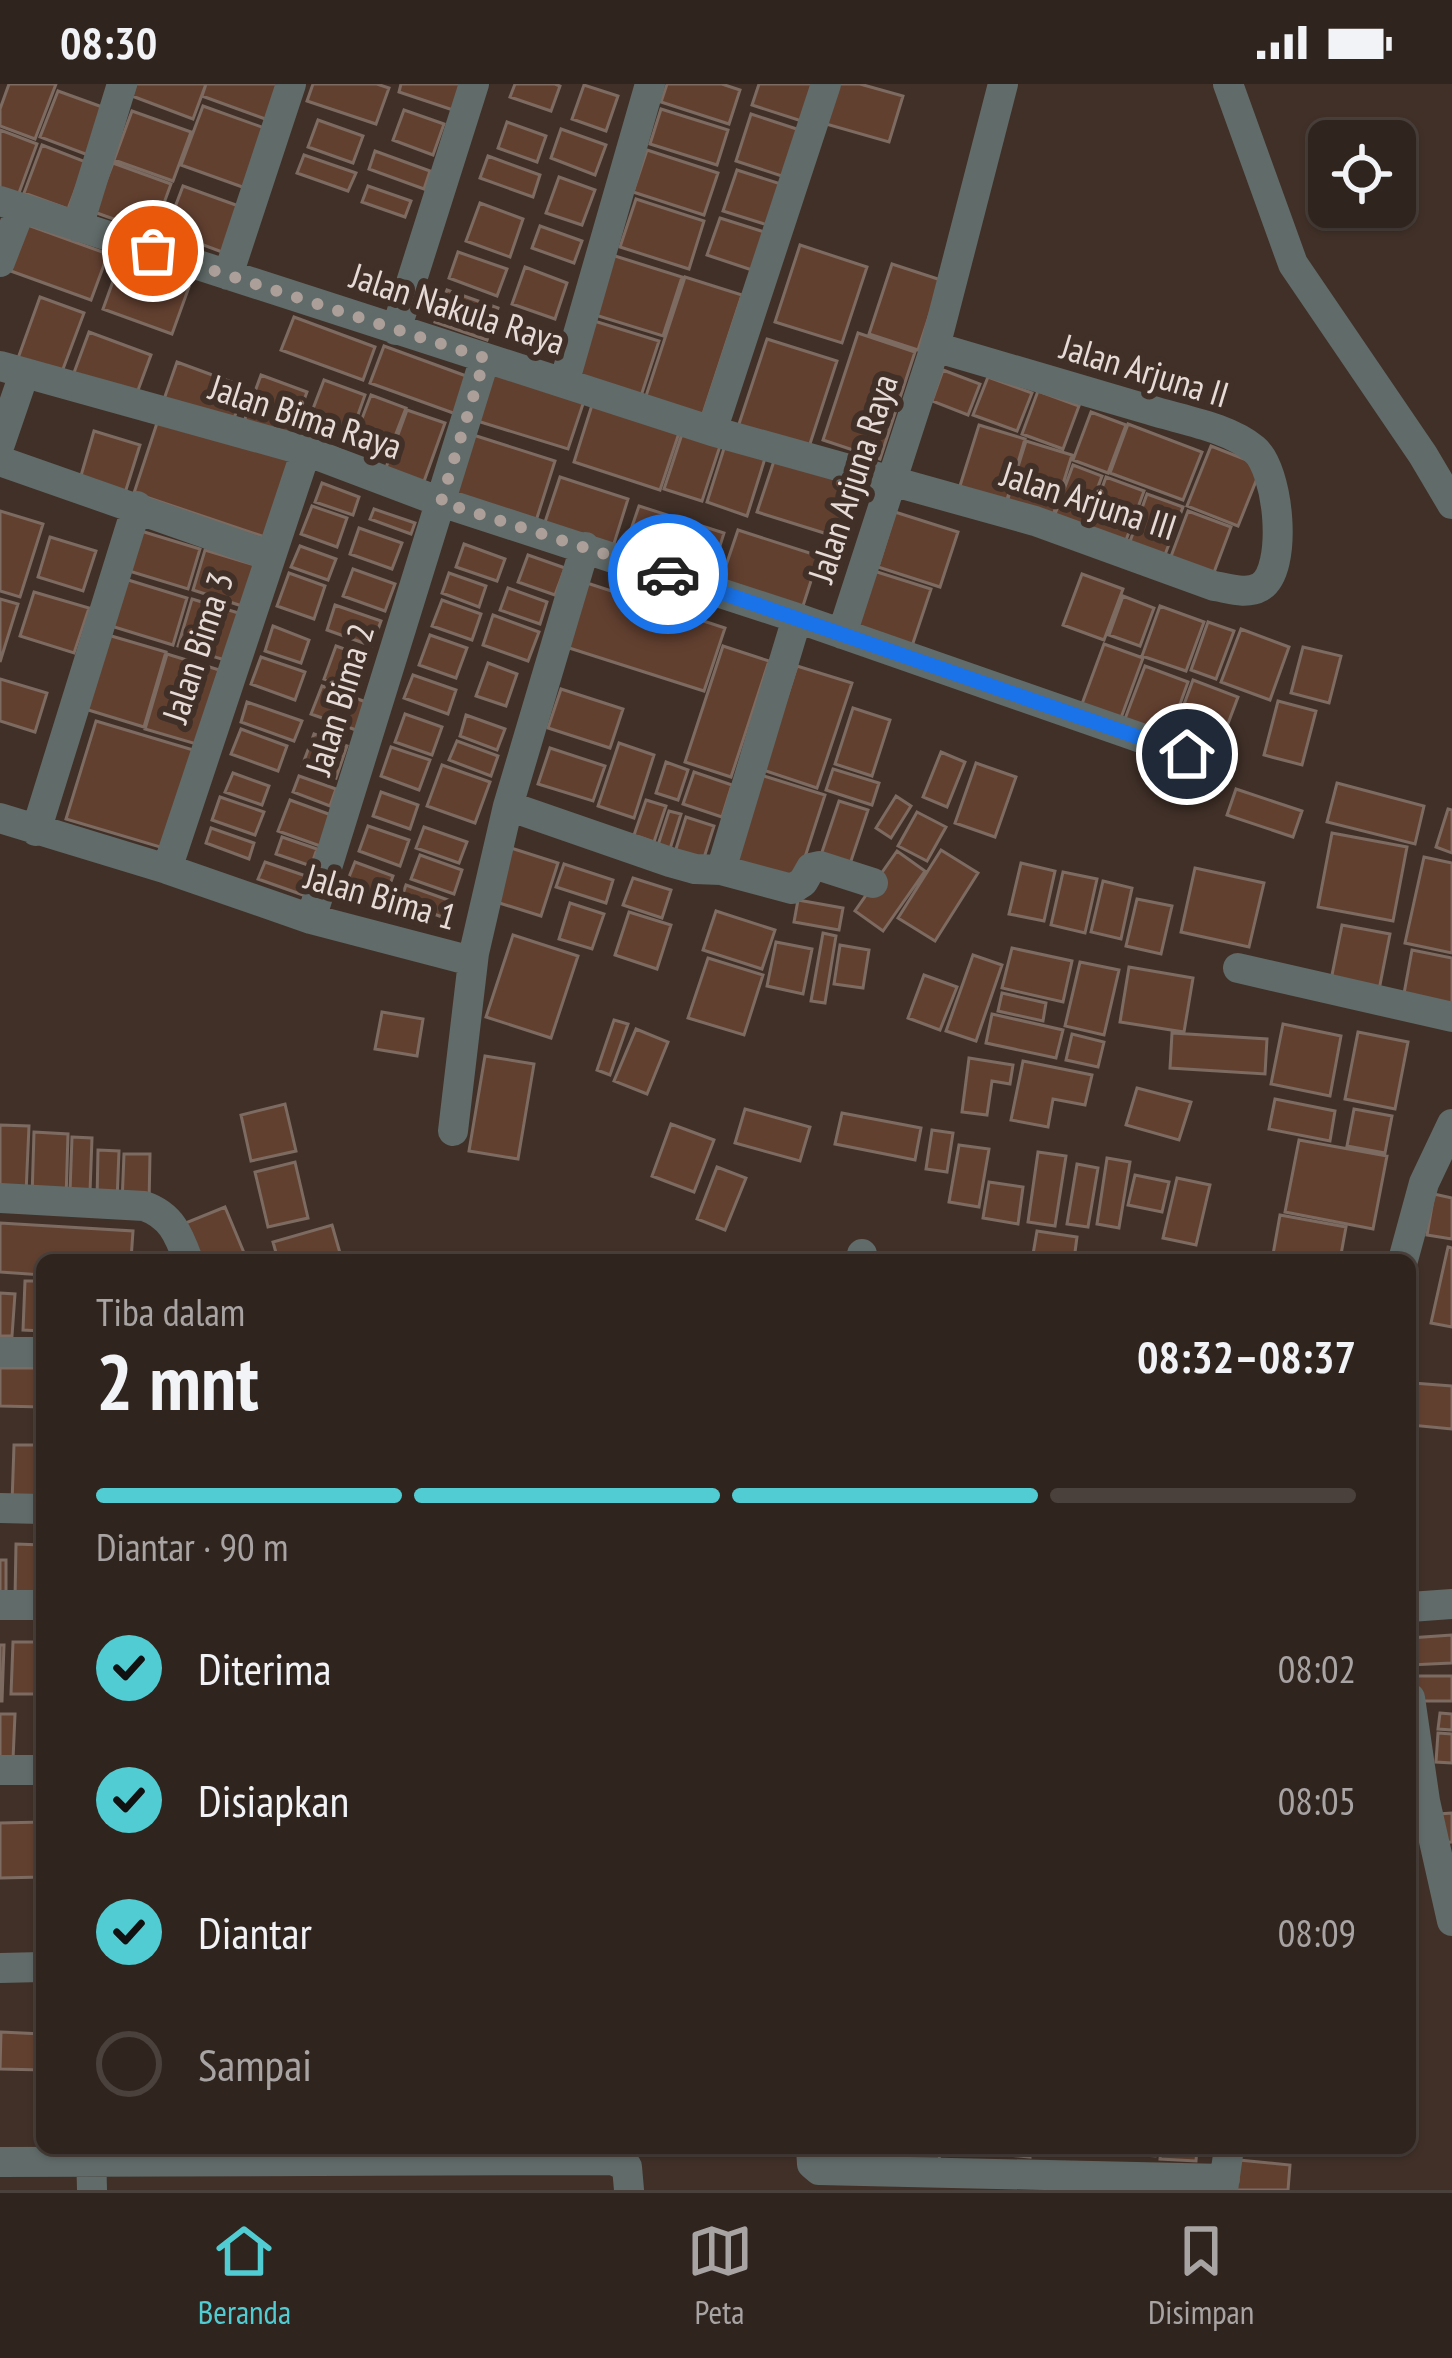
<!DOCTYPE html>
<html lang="id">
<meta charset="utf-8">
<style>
:root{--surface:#30241e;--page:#382c27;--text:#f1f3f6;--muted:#a8a4a4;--line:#4b413c;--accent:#51ccd2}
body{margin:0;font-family:"PT Sans Narrow",sans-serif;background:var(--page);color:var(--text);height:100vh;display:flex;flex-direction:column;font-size:45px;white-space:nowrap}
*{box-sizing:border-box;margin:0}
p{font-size:39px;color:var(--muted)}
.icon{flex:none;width:66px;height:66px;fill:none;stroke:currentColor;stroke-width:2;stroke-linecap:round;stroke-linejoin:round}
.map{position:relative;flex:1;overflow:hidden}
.side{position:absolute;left:36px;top:1170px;width:1380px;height:900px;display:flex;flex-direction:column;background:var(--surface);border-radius:18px;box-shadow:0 3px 9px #0004,0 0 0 3px var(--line)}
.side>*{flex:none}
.tools{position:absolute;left:1308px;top:36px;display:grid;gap:24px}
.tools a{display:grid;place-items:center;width:108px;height:108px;border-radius:18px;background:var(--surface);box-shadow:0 3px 9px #0004,0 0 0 3px var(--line);font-size:60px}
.pin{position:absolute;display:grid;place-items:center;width:102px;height:102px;color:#fff;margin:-51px;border:6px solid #fff;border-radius:50%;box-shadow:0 3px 12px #0007}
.courier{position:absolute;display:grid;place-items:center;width:120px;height:120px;margin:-60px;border:9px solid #1a73e8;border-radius:50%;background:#fff;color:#222;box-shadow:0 3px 15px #0007}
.overview em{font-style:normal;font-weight:600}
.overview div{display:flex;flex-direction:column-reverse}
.overview{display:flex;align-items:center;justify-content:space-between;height:204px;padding:0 60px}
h1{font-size:78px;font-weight:600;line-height:90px}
.bar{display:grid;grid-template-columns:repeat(4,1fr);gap:18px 12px;align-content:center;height:144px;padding:0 60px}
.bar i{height:15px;border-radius:9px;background:var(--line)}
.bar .current{background:var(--accent)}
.bar p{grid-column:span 4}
ol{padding:0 60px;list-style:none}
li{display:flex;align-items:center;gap:36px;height:132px}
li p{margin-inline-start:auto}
li .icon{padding:12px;border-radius:50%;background:var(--accent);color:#111;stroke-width:4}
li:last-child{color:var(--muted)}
li i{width:66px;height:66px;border:6px solid var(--line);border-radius:50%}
.status{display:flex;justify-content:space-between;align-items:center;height:84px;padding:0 60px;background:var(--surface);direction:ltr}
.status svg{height:33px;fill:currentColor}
.dock{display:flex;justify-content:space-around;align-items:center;height:168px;border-top:3px solid var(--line);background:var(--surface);font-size:33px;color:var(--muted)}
.dock a{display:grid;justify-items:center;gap:6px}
.dock .current{color:var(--accent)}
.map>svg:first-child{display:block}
.building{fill:#624030;stroke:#7d6b62;stroke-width:3}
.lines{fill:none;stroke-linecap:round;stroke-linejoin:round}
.minor{stroke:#616b69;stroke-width:30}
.done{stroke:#ac9f99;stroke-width:12;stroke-dasharray:0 21.6}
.route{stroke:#1a73e8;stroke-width:15}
.labels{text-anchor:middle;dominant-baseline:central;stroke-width:12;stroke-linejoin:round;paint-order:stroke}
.street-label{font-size:36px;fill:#e6dbd6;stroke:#403028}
</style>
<div class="status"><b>08:30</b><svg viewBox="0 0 49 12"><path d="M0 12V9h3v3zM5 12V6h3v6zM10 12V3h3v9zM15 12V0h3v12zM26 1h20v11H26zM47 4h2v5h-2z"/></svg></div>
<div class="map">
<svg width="1452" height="2106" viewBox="0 0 1452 2106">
<rect width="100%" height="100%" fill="#403028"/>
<path class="building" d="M9,0H56L35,55L0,42V25Z
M136,0H206L193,35L132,12Z
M206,0H282L268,36L202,12Z
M313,0H377L389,4L376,40L307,17Z
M401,0H471L462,29L399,8Z
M515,0H555L560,2L551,27L510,13Z
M667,0H722L740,6L729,40L661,18Z
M759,0H823L811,40L752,21Z
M830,0H860L903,12L889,58L819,38Z
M584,1L618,12L606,47L572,35Z
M58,7L105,24L88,71L40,53Z
M203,22L270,46L248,105L181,81Z
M661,25L728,46L717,81L650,60Z
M404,26L444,40L433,71L393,56Z
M132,27L191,48L173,97L114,76Z
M751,30L809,49L794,96L736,77Z
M318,36L363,52L353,79L308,63Z
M507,38L546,52L537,78L498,64Z
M561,45L606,61L595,91L551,74Z
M0,46L37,60L16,117L0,111Z
M42,61L86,78L68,125L24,109Z
M647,66L718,89L704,131L633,108Z
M375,67L430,87L424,105L369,85Z
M304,71L356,89L348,107L297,89Z
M488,72L540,91L533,113L480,94Z
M113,79L171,100L153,149L94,128Z
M737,86L787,102L774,143L723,127Z
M559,93L595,106L582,141L546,129Z
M183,102L247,125L230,171L166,147Z
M368,102L411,117L405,133L362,118Z
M636,115L704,137L689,185L620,163Z
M480,119L523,135L510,173L466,157Z
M720,134L774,151L761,189L707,171Z
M25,140L108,170L91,216L8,186Z
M540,142L582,157L574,179L532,164Z
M800,161L867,183L842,259L775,238Z
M458,168L507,185L497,212L449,194Z
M612,171L682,193L663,252L592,230Z
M120,178L189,203L172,250L103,225Z
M892,180L941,196L918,266L869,250Z
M525,183L567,199L555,235L512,220Z
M685,193L742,211L701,336L644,318Z
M447,206L498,224L487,256L435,238Z
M40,213L84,229L60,293L17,277Z
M294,233L375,263L363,296L281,266Z
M511,235L555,250L548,268L505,253Z
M591,236L659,257L639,318L572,296Z
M89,248L151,271L134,317L72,294Z
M858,249L915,268L880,375L823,356Z
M767,255L837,277L806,372L736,349Z
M384,262L469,293L456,330L370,299Z
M177,278L245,303L231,343L163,318Z
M943,286L980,300L968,331L932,317Z
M490,287L584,317L568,365L474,336Z
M261,291L307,308L288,359L242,343Z
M988,293L1032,309L1017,347L973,331Z
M324,296L365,311L348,359L306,343Z
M1038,307L1079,322L1063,365L1022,350Z
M371,311L406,324L388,370L353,358Z
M592,321L679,349L660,406L574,378Z
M407,326L445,339L422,403L384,389Z
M1091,328L1126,341L1108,389L1073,376Z
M160,330L298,375L271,455L134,409Z
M1128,340L1202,368L1183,416L1110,389Z
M979,341L1025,355L1006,419L959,405Z
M684,344L722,356L702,417L664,405Z
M94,347L140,361L125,409L80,395Z
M467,349L555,377L535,440L446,411Z
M727,355L767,368L747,432L707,418Z
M1026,357L1072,371L1052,435L1006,421Z
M1211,362L1262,382L1238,442L1187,422Z
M775,374L854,399L837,453L757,428Z
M1073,381L1102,392L1083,443L1054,433Z
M560,393L628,415L611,469L542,447Z
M1106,393L1144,407L1125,459L1087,446Z
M322,399L359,413L353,431L315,418Z
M1147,410L1183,423L1163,476L1128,463Z
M312,422L347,434L337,463L301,450Z
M639,422L724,449L708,500L622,472Z
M374,425L415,439L411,450L370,435Z
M0,427L43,440L20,513L0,507Z
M1188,427L1231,443L1213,491L1170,475Z
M895,428L958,448L940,503L878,483Z
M359,444L402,459L392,485L350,470Z
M738,446L819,472L801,528L719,502Z
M141,447L200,465L188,505L129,487Z
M50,453L96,467L83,507L38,493Z
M464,460L505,475L497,497L456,483Z
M300,462L336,475L328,496L291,483Z
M205,466L258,482L245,523L193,506Z
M528,471L565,484L555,511L518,498Z
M353,485L395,500L385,527L343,512Z
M874,487L931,505L910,568L854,550Z
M289,489L325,502L314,535L277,522Z
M449,489L486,502L479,523L442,509Z
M1082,490L1123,505L1104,556L1063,541Z
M125,495L187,514L173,561L111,542Z
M587,499L725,544L704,607L566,563Z
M508,504L547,518L540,540L500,526Z
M34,508L89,524L74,569L20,552Z
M1123,512L1154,524L1140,562L1109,551Z
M0,515L18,520L0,578Z
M192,515L242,530L228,577L178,562Z
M442,516L481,530L472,556L432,542Z
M335,521L381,537L372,562L327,546Z
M1160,522L1204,538L1186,587L1142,572Z
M493,531L539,548L528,577L483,561Z
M1208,538L1234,547L1216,595L1191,586Z
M273,542L309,556L301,579L265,567Z
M1241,545L1289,563L1270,616L1221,598Z
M108,551L166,568L144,643L85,625Z
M430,551L467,564L456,594L419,581Z
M1104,560L1143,574L1118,642L1079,628Z
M336,562L367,573L356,606L324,595Z
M723,562L769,577L731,693L685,678Z
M1303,563L1341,572L1329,619L1291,609Z
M167,570L226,588L203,662L145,645Z
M261,573L305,588L295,616L251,600Z
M488,579L517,590L506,622L476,612Z
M797,582L852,599L817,704L763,686Z
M1145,582L1188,598L1167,656L1123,640Z
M413,591L456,606L448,630L404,614Z
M0,595L47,609L35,648L0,637Z
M1193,596L1238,613L1221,658L1176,642Z
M322,602L366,618L356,646L311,630Z
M561,605L623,625L610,664L548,644Z
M1278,617L1316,627L1302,681L1264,671Z
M247,618L302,637L294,657L241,638Z
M853,624L890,636L872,692L835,680Z
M405,630L442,643L432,671L395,658Z
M466,631L505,645L497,666L460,652Z
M96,637L200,668L170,766L66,735Z
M241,645L287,662L278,687L231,670Z
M314,650L347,662L336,694L302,682Z
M457,657L498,672L491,692L449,676Z
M619,659L654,671L634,734L598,722Z
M391,663L430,676L419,706L381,692Z
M550,664L605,682L593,717L538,700Z
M941,668L965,678L947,723L923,713Z
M666,678L688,686L678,716L656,709Z
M976,679L1016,693L995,753L955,739Z
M442,681L490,698L475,739L427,722Z
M833,685L879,699L872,721L826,706Z
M694,688L732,701L722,733L683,720Z
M233,689L269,702L262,721L225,708Z
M761,691L825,711L796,801L732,780Z
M299,692L336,705L330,722L293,708Z
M1337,699L1424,722L1415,760L1327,738Z
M1236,705L1302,727L1293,753L1227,731Z
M381,708L418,721L410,745L373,732Z
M896,712L911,722L891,754L876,744Z
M220,713L264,728L255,751L212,736Z
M290,716L334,732L323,763L278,747Z
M646,716L666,722L654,758L634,751Z
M839,717L868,726L848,786L819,777Z
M1448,725L1452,726V769L1436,763Z
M669,727L681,730L669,768L657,764Z
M917,728L946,743L927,777L898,762Z
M686,733L714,742L703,777L675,768Z
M368,742L409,756L400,782L359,767Z
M424,743L467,758L459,779L416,764Z
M211,744L254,759L249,775L206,759Z
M1332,749L1407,763L1393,837L1318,823Z
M282,753L317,765L311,782L276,770Z
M511,764L558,779L541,832L493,817Z
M941,766L978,789L935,857L898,834Z
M897,767L925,787L883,847L855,827Z
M420,771L462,786L454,810L411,795Z
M1424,773L1452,779V869L1405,859Z
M265,778L309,793L303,811L258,795Z
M355,778L393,792L384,817L345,803Z
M1021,779L1055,787L1044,837L1009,830Z
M564,780L613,796L606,819L556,803Z
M1195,784L1264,799L1249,863L1181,848Z
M1063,788L1097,795L1085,849L1051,841Z
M633,794L671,806L662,834L623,821Z
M1103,797L1132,804L1121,855L1091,848Z
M406,801L451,817L445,834L400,818Z
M1137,815L1172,822L1161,870L1126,862Z
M798,816L843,824L839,846L794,838Z
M570,819L604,830L592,865L559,855Z
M716,827L775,846L762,885L703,866Z
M629,828L671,841L657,885L615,871Z
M1342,841L1390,850L1378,911L1330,901Z
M823,849L836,852L825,919L811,917Z
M513,851L578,872L551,954L486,933Z
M776,858L812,865L803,910L767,902Z
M840,861L869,866L863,904L834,900Z
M1012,864L1072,877L1063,918L1002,904Z
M1412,866L1452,874V925L1403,915Z
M973,871L1002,881L976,957L946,947Z
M708,874L763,891L744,951L688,934Z
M1080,878L1119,886L1104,951L1065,942Z
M1129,883L1193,894L1184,948L1120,938Z
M924,891L957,903L940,946L908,934Z
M1002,909L1046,919L1043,937L998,927Z
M382,928L423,935L417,972L375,965Z
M992,930L1063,946L1056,974L986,959Z
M614,936L628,940L610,991L597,986Z
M1283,940L1341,952L1330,1012L1271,1000Z
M636,945L668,958L647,1010L614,997Z
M1358,948L1408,958L1395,1025L1345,1015Z
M1172,949L1267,955L1265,990L1170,984Z
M1072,950L1104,958L1098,983L1066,976Z
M485,972L534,980L518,1075L469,1067Z
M969,974L1013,981L1010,1000L992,997L987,1031L962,1028Z
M1023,977L1092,991L1085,1021L1053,1015L1048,1043L1011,1036Z
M1137,1004L1191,1018L1179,1056L1126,1041Z
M1275,1015L1335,1027L1330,1057L1269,1045Z
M285,1020L296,1067L251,1077L241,1031Z
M745,1025L810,1043L800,1077L735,1059Z
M1354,1025L1392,1032L1385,1069L1347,1062Z
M842,1029L921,1044L915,1076L835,1060Z
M671,1040L714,1056L694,1108L652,1092Z
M0,1041L29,1042L26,1109H0Z
M932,1046L953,1049L947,1088L926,1085Z
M34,1048L68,1050L66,1115L32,1113Z
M72,1053L92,1054L90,1108L70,1107Z
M1299,1056L1387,1072L1373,1145L1285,1128Z
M959,1061L989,1065L979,1123L949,1118Z
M98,1066L119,1067L117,1117L97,1116Z
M1038,1068L1066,1072L1055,1142L1028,1138Z
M124,1070H150L149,1120L122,1119Z
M1107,1074L1130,1078L1119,1144L1097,1140Z
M295,1078L308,1134L268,1143L255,1088Z
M1077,1080L1098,1084L1088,1143L1067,1140Z
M717,1083L746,1094L725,1146L697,1135Z
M1135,1091L1169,1098L1162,1128L1128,1121Z
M1177,1094L1210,1101L1196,1161L1163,1154Z
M989,1098L1023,1103L1018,1140L983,1134Z
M1434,1110L1452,1114V1155L1427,1151Z
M225,1123L247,1176H191L178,1142Z
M1280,1131L1346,1143L1340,1176H1272Z
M0,1139L133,1147L131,1176H42V1191L0,1188Z
M332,1141L342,1176H278L273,1158Z
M1037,1147L1077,1153L1074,1176H1032Z
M1448,1163L1452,1164V1243L1431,1239Z
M25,1197H42V1247L23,1246Z
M0,1209L15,1210L12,1252H0Z
M0,1284H42V1323L0,1322Z
M1413,1299L1452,1302V1345L1410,1341Z
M14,1361H42V1420L12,1419Z
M16,1460L42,1461V1514H15Z
M0,1476H6V1513H0Z
M1452,1551V1579L1410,1581V1554Z
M13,1558H42V1610H11Z
M0,1561H4L2,1617H0Z
M1410,1592H1452V1617H1411Z
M1440,1629L1452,1630V1646L1438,1645Z
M0,1630H15L13,1676L0,1675Z
M1438,1649L1452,1650V1679L1436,1678Z
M1452,1729V1758L1440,1759L1439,1730Z
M42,1738V1793L0,1794V1739Z
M1,1948L42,1950V1986L0,1985Z
M818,2064H866L865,2079L817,2075Z
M909,2064H940L939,2077L909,2075Z
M953,2064H990L989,2071L952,2068Z
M997,2064H1030V2073L997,2070Z
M1117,2064H1155V2072L1116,2069Z
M1161,2064H1197L1196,2077L1160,2075Z
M1239,2076L1290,2081L1288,2106H1236Z"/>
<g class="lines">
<path class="minor" d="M1228,0L1293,180L1423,371L1452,420
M0,117L712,347L1035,437L1214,502C1228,504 1246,511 1260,503C1289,486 1279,385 1254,365C1228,343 1182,336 1150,326C1078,305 1007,284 935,263
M78,143L122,0
M0,178L21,124
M228,191L291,0
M396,246L474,0
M0,282L306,367L441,418L797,534L1187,670
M564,299L650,0
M712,347L826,0
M0,360L24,290
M0,377L268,471
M842,550L935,263L1003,0
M508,722L670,778L695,785L721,786L797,534
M0,734L167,785L311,835L464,875L474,869
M36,747L137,422
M167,785L306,367
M721,786L792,805L803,798L811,784L820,782L873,799
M311,835L485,274
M1238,884L1452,933
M453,1047L474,869L508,722L585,463
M0,1114L144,1122C171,1131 179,1151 188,1176
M862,1176V1170
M1403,1176L1424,1099L1452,1040
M0,1268H42
M0,1424L42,1425
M0,1521H42
M1410,1523L1452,1520
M1410,1614L1425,1717L1452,1837
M0,1686H42
M0,1884L42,1883
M91,2064L92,2106
M811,2064L812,2080L819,2086L1225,2095
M0,2078L613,2076L627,2083L629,2106
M1223,2106L1229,2064"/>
</g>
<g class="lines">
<path class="done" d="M153,167L485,274L441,418L668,490"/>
<path class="route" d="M668,490L1187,670"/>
</g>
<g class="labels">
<g class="street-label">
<text transform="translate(458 224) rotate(18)">Jalan Nakula Raya</text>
<text transform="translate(1145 286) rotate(17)">Jalan Arjuna II</text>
<text transform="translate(306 332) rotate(18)">Jalan Bima Raya</text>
<text transform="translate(852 394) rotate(-72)">Jalan Arjuna Raya</text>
<text transform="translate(1089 416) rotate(18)">Jalan Arjuna III</text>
<text transform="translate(197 563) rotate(-72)">Jalan Bima 3</text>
<text transform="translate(339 615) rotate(-73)">Jalan Bima 2</text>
<text transform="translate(381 812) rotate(16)">Jalan Bima 1</text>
</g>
</g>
</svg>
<div class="tools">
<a><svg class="icon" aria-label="locate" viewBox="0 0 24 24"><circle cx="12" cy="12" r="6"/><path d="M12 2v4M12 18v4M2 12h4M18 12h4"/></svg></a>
</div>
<div class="pin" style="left:153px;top:167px;background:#ea580c"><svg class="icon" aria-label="bag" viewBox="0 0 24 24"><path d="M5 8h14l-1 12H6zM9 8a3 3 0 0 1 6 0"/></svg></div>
<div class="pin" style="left:1187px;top:670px;background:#1f2937"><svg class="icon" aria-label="home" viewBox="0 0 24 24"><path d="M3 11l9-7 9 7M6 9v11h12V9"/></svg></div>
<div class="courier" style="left:668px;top:490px"><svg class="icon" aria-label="car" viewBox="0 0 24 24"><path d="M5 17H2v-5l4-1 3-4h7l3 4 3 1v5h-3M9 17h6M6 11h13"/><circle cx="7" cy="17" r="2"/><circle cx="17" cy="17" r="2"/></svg></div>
<section class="side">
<div class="overview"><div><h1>2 mnt</h1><p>Tiba dalam</p></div><em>08:32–08:37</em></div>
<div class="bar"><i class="current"></i><i class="current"></i><i class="current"></i><i></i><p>Diantar · 90 m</p></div>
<ol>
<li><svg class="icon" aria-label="check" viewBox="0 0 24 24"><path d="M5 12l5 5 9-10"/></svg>Diterima<p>08:02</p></li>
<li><svg class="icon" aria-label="check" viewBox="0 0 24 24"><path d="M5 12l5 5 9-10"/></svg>Disiapkan<p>08:05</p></li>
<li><svg class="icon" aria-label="check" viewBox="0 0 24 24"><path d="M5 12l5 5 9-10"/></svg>Diantar<p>08:09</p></li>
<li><i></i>Sampai</li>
</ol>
</section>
</div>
<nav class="dock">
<a class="current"><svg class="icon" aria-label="home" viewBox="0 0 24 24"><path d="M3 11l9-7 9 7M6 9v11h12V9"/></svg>Beranda</a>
<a><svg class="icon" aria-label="map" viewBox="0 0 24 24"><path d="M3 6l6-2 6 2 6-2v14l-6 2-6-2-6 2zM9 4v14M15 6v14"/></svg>Peta</a>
<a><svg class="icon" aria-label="saved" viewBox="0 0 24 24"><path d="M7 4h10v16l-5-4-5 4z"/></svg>Disimpan</a>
</nav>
